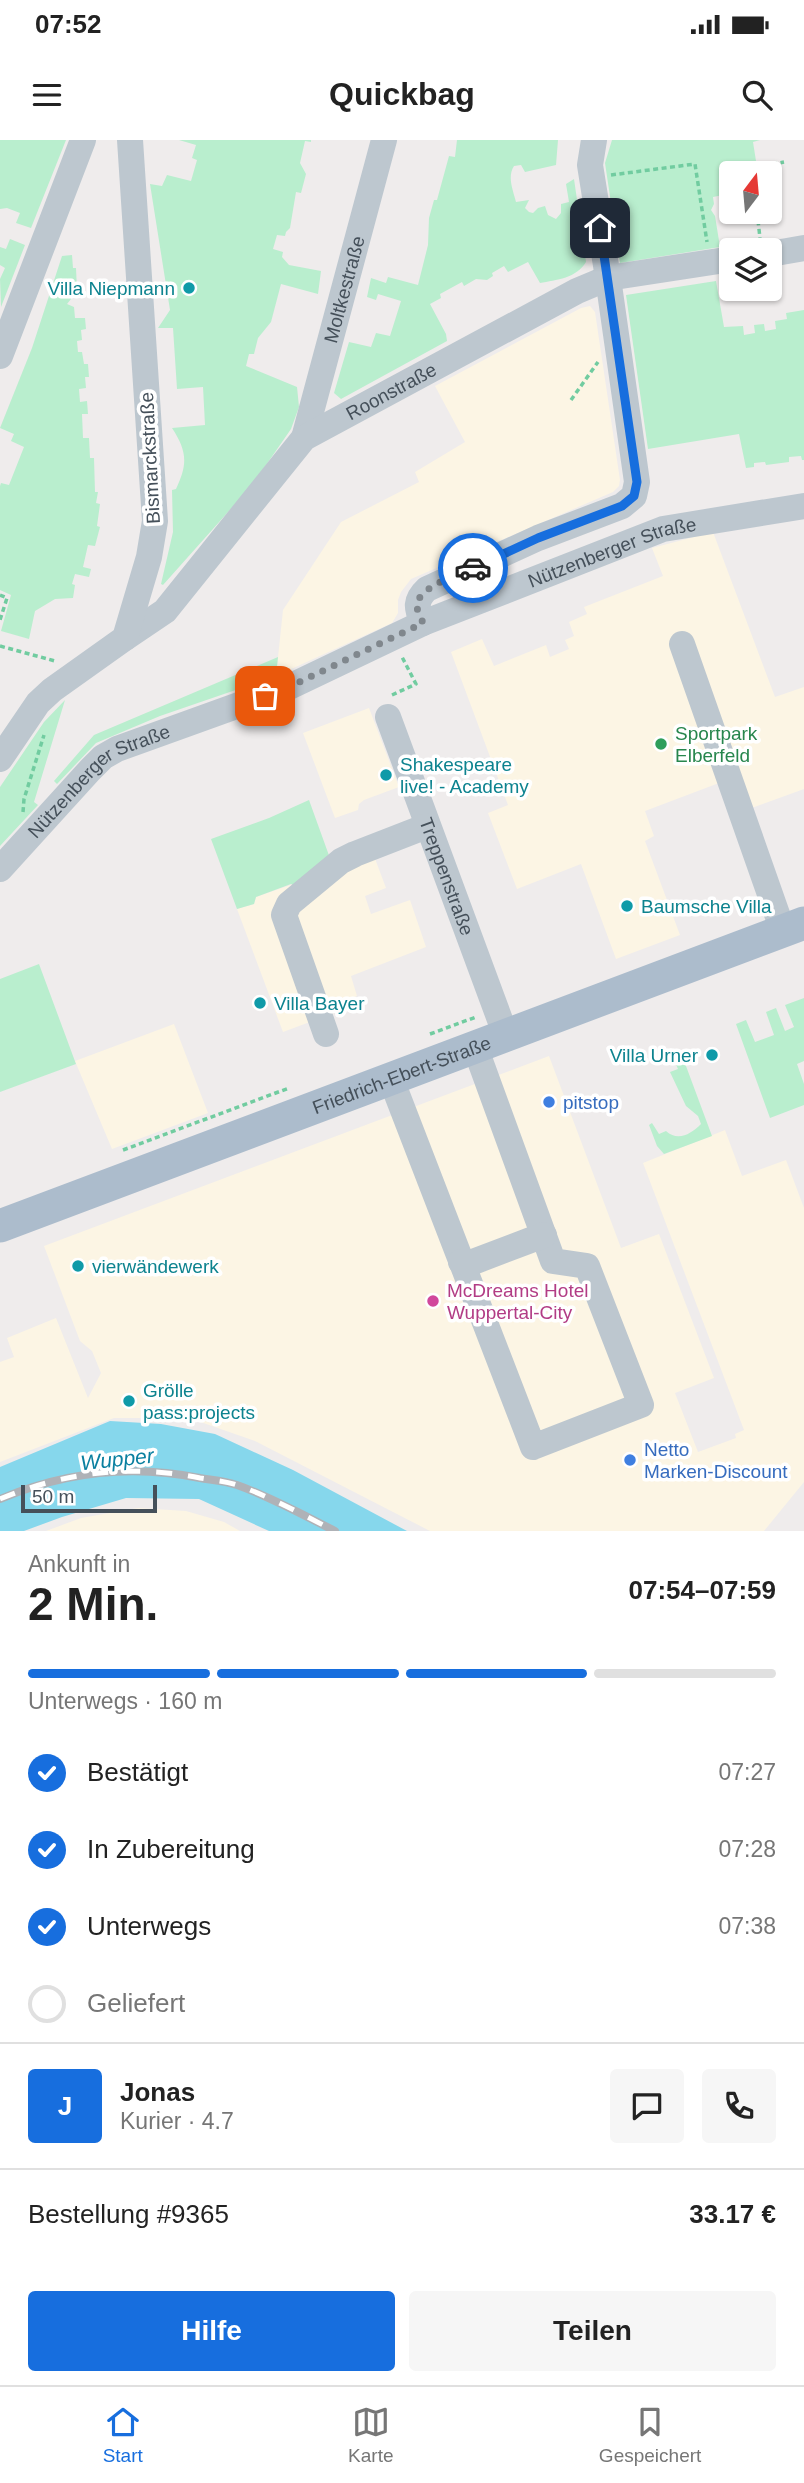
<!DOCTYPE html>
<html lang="de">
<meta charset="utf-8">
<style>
:root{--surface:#fff;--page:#f6f6f6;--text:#222;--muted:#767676;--line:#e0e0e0;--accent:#176ede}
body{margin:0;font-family:Helvetica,sans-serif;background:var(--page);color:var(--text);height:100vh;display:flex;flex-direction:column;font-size:26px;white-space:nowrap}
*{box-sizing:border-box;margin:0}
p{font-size:23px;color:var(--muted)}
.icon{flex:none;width:38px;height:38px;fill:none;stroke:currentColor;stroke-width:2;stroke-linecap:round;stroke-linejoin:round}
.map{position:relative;height:1391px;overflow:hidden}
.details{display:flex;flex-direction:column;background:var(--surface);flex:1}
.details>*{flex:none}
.needle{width:46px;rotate:16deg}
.controls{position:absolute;left:719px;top:21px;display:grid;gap:14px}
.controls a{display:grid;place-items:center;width:63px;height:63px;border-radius:7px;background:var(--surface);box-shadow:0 2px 5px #0004;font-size:35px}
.scale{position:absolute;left:21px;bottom:18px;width:136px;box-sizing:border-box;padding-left:7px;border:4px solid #45505a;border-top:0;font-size:19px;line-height:24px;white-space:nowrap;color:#45505a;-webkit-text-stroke:5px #fff;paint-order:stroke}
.pin{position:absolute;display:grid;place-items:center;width:60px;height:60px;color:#fff;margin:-30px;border-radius:14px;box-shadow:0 4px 10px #0006}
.courier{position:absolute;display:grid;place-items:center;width:70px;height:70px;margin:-35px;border:5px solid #176ede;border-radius:50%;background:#fff;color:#222;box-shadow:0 2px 9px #0007}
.summary em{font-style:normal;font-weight:700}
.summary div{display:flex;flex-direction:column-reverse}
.summary{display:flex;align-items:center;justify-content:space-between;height:119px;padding:0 28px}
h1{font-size:46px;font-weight:700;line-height:52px}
.bar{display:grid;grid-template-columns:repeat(4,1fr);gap:10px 7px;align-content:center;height:84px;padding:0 28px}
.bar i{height:9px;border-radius:5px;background:var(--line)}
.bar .current{background:var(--accent)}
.bar p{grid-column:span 4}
.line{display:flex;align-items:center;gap:18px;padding:0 28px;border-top:2px solid var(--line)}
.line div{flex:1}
.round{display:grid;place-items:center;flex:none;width:74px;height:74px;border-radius:7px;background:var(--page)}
ol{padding:0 28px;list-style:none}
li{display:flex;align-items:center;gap:21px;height:77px}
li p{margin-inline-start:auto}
li .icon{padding:7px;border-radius:50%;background:var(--accent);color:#fff;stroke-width:4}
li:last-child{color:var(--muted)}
li i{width:38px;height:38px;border:4px solid var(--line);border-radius:50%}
.button{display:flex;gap:14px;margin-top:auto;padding:14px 28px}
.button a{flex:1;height:80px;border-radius:7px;background:var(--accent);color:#fff;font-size:28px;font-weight:700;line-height:80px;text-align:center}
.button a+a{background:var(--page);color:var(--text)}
.status{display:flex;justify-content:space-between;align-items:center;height:49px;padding:0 35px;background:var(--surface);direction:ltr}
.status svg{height:19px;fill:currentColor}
header{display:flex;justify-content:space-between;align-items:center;height:91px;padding:0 28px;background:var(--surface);font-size:32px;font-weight:700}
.dock{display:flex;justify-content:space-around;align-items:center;height:98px;border-top:2px solid var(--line);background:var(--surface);font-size:19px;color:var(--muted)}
.dock a{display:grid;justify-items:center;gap:4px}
.dock .current{color:var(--accent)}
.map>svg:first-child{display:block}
.commercial{fill:#fcf5e4}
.green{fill:#b9eece}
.water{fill:#86d7ec}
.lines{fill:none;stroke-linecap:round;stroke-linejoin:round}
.path{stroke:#71cca0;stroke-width:3.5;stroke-dasharray:5 3.5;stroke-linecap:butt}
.minor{stroke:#bdc7cf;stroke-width:26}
.major{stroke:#acbccc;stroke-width:33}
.rail-casing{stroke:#afb2b7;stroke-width:8}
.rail{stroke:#fff;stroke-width:5;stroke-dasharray:16;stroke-linecap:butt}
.done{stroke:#80878d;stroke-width:7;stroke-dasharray:0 12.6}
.route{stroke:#176ede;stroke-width:9}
.culture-dot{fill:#0f9aa8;stroke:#fff;stroke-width:2.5}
.leisure-dot{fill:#2e9e5b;stroke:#fff;stroke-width:2.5}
.shop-dot{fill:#3f7fe0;stroke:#fff;stroke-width:2.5}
.hotel-dot{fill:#d1479c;stroke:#fff;stroke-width:2.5}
.labels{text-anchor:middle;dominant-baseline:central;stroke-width:7;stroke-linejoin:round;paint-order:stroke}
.culture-label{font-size:19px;fill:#0d838f;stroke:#fff;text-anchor:start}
.street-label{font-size:19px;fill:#45505a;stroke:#fff}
.leisure-label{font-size:19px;fill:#27864d;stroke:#fff;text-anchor:start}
.shop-label{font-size:19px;fill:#366cbe;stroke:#fff;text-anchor:start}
.hotel-label{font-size:19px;fill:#b23c85;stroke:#fff;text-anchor:start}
.water-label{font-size:21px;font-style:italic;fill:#0b80a0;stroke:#fff}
</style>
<div class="status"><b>07:52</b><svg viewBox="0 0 49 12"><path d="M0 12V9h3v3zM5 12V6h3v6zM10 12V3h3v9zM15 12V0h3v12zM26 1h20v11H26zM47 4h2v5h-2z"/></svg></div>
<header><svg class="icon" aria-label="menu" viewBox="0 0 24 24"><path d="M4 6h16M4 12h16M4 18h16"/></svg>Quickbag<svg class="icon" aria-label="search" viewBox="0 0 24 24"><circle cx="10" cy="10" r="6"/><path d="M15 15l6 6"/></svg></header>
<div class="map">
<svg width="804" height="1391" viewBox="0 0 804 1391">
<rect width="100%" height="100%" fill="#efecec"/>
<path class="commercial" d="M590,166L595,172L620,340L619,346L613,352L411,439L401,452L398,460V473L392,483L276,536L283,470L341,382L419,342L415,332L465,302L435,246L581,168Z
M713,392L775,557L804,547V649L749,669L719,643L645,671L654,696L645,701L680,795L616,819L581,724L517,749L488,673L508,665L451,512L482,499L494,526L546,505L550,517L569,509L565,500L574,496L569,482L587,474L584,467L663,436L652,408Z
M369,568L399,647L364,660L359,664L358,670L335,678L303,593Z
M374,716L386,748L365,756L371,774L410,760L426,807L351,836L357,856L340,863L342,870L283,892L237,769L254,764L256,757Z
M174,884L208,973L112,1009L75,921Z
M549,916L621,1108L659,1094L714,1238L675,1253L698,1312L736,1298L735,1294L744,1290L643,1023L725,990L742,1036L786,1020L804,1068V1342L764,1391H430L255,1301L189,1278H114L0,1322V1222L14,1217L7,1198L56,1178L88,1258L101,1233L92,1211L80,1201L44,1106Z
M138,1368L186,1371L224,1382L240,1391H46L81,1378Z"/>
<path class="green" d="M0,0H66L31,88L16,83L20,73L7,68L0,69Z
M179,0H311V2L305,1L300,23L306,34L301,53L296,52L290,88L286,92L285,96L277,95L273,109L283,112L282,117L289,125L321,131L318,154L281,144L271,182L258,198L254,214H249L246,226L297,247L299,267L291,289L253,344L163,445L161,444L173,392L172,350L176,349C188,324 187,311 172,288L205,285L203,247L177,249L173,188H158L170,170L150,44L162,46L167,35L191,41L197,20L192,18L196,5Z
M457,0H558L556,25L525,32L521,25L514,26C507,37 513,50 516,62L529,60L525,68L529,72L533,73L538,68L545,66L548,75L556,79L561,73V64L569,62L566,44L574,39L586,122C577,138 556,140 540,143L528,122L508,132L504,126L492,133L493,136L487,140L476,139L464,146L462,142L440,154L441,158L430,164L446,194L447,201L341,259L334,253L349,202L371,207L376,193L390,196L401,161L378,154L376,160L367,157L371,138L386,143L388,137L418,145L428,105L429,78L434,60H437L449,16L455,17Z
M612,0H760L753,2L756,21L748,22L749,33H732L731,61L725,62L723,55L713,57L714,64L711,70L715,76L720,107L620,123L605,23Z
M10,99L25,105L1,167L0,139L5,128L0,125V107L6,109Z
M72,115L73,128H76L77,150L70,151L71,159L67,164L74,167L75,178H85L86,189L81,190L82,200L77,201L78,212H82L84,224H88L89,237H85L86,248L79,249L80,262L87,261L88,274H82L83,298H89L90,318H94L95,352H98L96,363L100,364L97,386L100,387L95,406L88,405L83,427L91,429L89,437L75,434L72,444L75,445L73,458L55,459L35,471L29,499L1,491L11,455L0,450V346L1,343L9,345L24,307L11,301L14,294L0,288L32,208L62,116Z
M716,141L724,187L743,186L744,195L755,193L754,185L764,184L765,191L776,189L775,181L787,179L786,173L804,170V320H802L801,316L789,317V322L766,325L765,322L754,323V327L746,328L739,294L648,309L626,155Z
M278,517L276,536L160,576L96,603L57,644L54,641L94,595Z
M65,560L34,662L38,665L0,706V647L44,582Z
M309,660L331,721L297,747L291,744L256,757L254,764L237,769L211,699L269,678Z
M39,824L76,924L0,952V839Z
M804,858V921L797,924L804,944V965L770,978L736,884L746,880L755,902L774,895L766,872L776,868L785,891L794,887L785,865Z
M678,915L686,926L712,996L664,1014L657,1006L649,985L652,983L659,994L666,991C678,1002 691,994 701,984L698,976L686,966L670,932L678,929L673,918Z"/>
<path class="water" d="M110,1281L161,1284L215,1294L293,1330L407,1391H269L199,1359L126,1358L62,1377L24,1391H0V1327Z"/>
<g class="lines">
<path class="path" d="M752,33V28L784,22
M611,35L695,24L707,102
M757,72L760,98
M571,260L598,222
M0,455L7,458L0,480
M0,506L55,521
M392,555L416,544L401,515
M23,672L24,659L44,595
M430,894L476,877
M123,1010L289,948"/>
<g class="minor">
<path d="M770,114L804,108"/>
<path d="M0,216L83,0"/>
<path id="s1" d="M304,298L384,0"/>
<path d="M423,483C416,468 415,460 427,449L538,398L622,366L634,356L637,342L608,138L590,25L594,0"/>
<path id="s2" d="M125,498L165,471L304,298L577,151L608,138L732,119"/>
<path d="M682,504L783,791"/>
<path id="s3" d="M388,577L506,896"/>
<path d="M0,619L38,563L52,550L125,498L149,417L155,381L130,0"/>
<path id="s4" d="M0,729L90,630L103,617L117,609L289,547L423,483L663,389L804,366"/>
<path d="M326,894L284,775L289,764L341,721L355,714L427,686"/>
<path d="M391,939L533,1307L641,1265L587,1126L553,1121L475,907"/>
<path d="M461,1122H473L544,1095"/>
</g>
<path class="major" id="s5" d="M0,1086L804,783"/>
<g class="rail-casing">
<path id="rail" d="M0,1359C64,1332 131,1324 200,1338C212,1340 225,1341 237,1345C271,1357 303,1375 335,1391"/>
</g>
<use href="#rail" class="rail"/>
</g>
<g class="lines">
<path class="done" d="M265,556L289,547L423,483C421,478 417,471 417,466C416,448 459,434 473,428"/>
<path class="route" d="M473,428L538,398L622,366L634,356L637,342L600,88"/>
</g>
<g class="culture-dot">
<circle cx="189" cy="148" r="7"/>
<circle cx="386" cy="635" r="7"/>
<circle cx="627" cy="766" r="7"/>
<circle cx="260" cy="863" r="7"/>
<circle cx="712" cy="915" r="7"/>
<circle cx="78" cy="1126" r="7"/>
<circle cx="129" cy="1261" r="7"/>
</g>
<circle class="leisure-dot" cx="661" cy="604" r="7"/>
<g class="shop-dot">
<circle cx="549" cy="962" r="7"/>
<circle cx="630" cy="1320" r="7"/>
</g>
<circle class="hotel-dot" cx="433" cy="1161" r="7"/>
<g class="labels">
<g class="culture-label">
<text x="175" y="148" text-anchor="end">Villa Niepmann</text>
<text x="400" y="624">Shakespeare<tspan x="400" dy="22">live! - Academy</tspan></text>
<text x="641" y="766">Baumsche Villa</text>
<text x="274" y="863">Villa Bayer</text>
<text x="698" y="915" text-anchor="end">Villa Urner</text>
<text x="92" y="1126">vierwändewerk</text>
<text x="143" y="1250">Grölle<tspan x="143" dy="22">pass:projects</tspan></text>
</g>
<g class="street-label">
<text stroke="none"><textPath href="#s1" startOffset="154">Moltkestraße</textPath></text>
<text stroke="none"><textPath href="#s2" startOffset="369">Roonstraße</textPath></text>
<text transform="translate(150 318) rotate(-93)">Bismarckstraße</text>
<text stroke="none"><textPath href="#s4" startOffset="702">Nützenberger Straße</textPath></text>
<text stroke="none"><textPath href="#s4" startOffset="135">Nützenberger Straße</textPath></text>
<text stroke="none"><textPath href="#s3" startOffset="170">Treppenstraße</textPath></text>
<text stroke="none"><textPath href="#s5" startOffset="429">Friedrich-Ebert-Straße</textPath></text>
</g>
<g class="leisure-label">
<text x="675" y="593">Sportpark<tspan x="675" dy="22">Elberfeld</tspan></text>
</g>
<g class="shop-label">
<text x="563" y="962">pitstop</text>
<text x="644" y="1309">Netto<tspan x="644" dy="22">Marken-Discount</tspan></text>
</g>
<g class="hotel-label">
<text x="447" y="1150">McDreams Hotel<tspan x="447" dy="22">Wuppertal-City</tspan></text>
</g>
<g class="water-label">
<text transform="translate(117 1319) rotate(-6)">Wupper</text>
</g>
</g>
</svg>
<div class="controls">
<a><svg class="needle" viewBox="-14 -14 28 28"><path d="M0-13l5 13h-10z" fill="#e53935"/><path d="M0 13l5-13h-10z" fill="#767676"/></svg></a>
<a><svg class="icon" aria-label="layers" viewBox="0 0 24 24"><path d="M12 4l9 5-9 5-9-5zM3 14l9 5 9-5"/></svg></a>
</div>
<div class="scale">50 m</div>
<div class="pin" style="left:265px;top:556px;background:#ea580c"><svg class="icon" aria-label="bag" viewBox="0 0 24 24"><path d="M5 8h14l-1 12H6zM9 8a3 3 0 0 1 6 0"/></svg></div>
<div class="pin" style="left:600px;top:88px;background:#1f2937"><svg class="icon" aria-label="home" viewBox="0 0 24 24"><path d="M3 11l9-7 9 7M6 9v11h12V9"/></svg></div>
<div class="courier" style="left:473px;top:428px"><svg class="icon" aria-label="car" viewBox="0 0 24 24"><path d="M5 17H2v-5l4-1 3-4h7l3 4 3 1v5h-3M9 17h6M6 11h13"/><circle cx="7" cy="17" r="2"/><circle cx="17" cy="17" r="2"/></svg></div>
</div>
<section class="details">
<div class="summary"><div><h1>2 Min.</h1><p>Ankunft in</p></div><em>07:54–07:59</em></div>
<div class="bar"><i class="current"></i><i class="current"></i><i class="current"></i><i></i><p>Unterwegs · 160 m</p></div>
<ol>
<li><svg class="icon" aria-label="check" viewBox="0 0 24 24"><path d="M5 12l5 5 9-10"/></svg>Bestätigt<p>07:27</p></li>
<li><svg class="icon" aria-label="check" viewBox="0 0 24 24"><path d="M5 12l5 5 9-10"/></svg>In Zubereitung<p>07:28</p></li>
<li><svg class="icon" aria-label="check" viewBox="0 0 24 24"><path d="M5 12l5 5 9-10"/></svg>Unterwegs<p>07:38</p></li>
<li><i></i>Geliefert</li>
</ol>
<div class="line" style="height:126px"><b class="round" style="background:var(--accent);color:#fff">J</b><div><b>Jonas</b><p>Kurier · 4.7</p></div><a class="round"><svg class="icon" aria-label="chat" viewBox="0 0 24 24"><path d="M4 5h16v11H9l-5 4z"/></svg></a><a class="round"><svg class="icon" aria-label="phone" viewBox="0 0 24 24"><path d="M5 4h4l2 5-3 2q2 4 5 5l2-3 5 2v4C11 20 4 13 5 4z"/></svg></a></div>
<div class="line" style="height:91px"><div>Bestellung #9365</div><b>33.17 €</b></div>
<div class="button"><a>Hilfe</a><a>Teilen</a></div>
</section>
<nav class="dock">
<a class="current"><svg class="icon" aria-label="home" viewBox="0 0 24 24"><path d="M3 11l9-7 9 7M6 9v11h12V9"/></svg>Start</a>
<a><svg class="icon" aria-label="map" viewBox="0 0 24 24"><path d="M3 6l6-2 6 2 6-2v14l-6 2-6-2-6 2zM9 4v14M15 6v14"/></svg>Karte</a>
<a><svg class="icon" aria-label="saved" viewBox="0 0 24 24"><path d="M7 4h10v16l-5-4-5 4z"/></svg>Gespeichert</a>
</nav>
